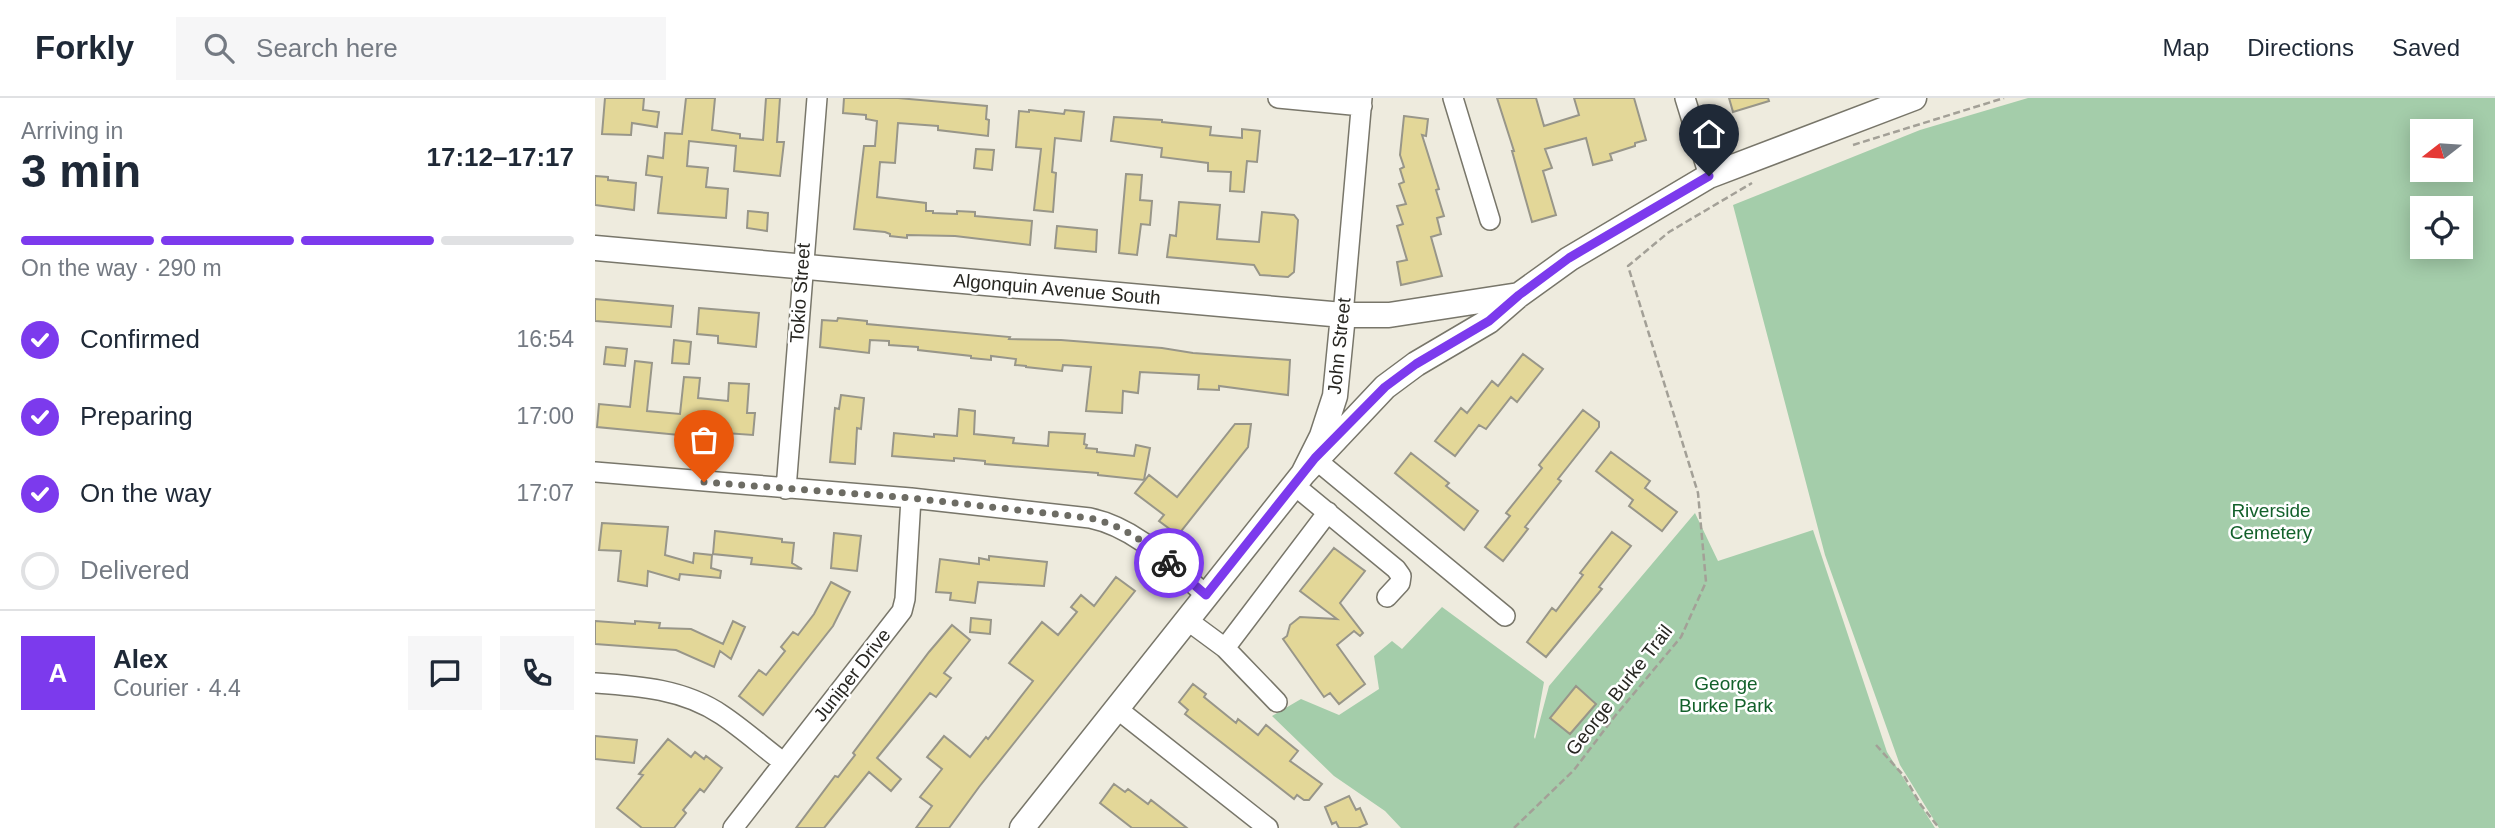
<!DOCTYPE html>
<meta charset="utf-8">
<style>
:root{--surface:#fff;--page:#f6f6f7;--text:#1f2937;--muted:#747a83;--line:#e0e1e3;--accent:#7c3aed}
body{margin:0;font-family:Helvetica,sans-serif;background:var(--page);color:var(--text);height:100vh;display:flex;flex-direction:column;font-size:26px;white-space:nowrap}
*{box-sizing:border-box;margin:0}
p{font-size:23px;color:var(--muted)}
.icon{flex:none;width:38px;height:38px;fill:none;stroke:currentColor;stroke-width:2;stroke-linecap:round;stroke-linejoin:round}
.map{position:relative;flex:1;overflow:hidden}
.drawer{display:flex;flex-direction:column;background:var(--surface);width:595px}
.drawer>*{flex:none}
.needle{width:46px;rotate:253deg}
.fabs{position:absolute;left:1815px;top:21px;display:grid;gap:14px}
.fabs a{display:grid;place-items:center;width:63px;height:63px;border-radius:0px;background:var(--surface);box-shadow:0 4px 18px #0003;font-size:35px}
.pin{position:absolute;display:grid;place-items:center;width:60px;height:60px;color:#fff;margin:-72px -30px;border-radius:50% 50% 50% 0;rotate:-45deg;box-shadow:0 0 7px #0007}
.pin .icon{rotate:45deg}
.courier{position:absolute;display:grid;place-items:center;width:70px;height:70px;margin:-35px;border:5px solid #7c3aed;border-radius:50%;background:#fff;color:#222;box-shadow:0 2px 9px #0007}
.headline em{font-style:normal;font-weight:700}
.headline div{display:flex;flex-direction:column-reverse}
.headline{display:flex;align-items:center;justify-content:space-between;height:119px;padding:0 21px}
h1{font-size:46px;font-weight:700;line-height:52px}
.bar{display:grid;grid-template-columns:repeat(4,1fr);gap:10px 7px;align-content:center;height:84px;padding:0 21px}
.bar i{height:9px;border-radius:5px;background:var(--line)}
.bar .current{background:var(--accent)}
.bar p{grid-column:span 4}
.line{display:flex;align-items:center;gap:18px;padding:0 21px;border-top:2px solid var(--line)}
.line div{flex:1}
.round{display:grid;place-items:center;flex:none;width:74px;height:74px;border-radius:0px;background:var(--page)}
ol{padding:0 21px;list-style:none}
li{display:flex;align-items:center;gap:21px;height:77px}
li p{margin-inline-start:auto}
li .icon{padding:7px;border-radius:50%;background:var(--accent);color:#fff;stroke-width:4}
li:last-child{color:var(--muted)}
li i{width:38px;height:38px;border:4px solid var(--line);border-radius:50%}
header{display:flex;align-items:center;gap:42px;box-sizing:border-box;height:98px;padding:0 35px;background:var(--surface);border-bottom:2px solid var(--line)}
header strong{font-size:33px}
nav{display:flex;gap:38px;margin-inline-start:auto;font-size:24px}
.search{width:490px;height:63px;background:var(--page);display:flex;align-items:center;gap:18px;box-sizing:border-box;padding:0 24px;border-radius:0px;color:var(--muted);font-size:26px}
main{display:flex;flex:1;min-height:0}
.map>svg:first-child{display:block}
.green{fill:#a4cdaa;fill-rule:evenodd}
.building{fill:#e3d798;stroke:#989689;stroke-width:2}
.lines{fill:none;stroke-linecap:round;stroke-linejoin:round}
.minor-casing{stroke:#78766a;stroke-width:22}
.major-casing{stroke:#78766a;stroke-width:27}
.path{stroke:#a3a097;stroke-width:2.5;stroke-dasharray:7 3.5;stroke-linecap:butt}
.minor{stroke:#fff;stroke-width:19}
.major{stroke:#fff;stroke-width:24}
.done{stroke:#6d6c64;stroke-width:7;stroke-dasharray:0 12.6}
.route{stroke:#7c3aed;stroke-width:9}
.labels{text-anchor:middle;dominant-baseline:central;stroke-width:5;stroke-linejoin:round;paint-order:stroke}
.street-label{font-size:19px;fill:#282722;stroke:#fff}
.park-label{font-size:19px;fill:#13612b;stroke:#fff}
</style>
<header>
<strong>Forkly</strong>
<div class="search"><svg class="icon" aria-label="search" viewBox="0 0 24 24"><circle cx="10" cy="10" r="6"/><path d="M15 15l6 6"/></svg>Search here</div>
<nav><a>Map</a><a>Directions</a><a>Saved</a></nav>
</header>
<main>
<section class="drawer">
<div class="headline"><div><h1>3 min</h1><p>Arriving in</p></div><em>17:12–17:17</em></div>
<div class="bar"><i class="current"></i><i class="current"></i><i class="current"></i><i></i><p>On the way · 290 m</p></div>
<ol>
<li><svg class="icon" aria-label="check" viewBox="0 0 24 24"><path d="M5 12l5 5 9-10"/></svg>Confirmed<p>16:54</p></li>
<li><svg class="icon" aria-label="check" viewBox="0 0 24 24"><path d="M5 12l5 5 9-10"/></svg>Preparing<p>17:00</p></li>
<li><svg class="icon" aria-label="check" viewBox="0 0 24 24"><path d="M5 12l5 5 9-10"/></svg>On the way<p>17:07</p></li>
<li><i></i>Delivered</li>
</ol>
<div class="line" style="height:126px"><b class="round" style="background:var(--accent);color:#fff">A</b><div><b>Alex</b><p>Courier · 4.4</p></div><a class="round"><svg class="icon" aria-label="chat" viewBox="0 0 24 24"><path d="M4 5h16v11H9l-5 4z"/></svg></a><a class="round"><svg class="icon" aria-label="phone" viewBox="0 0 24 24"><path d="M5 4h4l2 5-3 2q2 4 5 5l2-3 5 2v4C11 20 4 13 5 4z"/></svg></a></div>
</section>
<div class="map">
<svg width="1900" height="730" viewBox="0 0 1900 730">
<rect width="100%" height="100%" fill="#eeebde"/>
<path class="green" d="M1433,0H1900V730H1344L1305,667L1230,457L1138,107L1325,32ZM1866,33V72H1827V33ZM1866,110V149H1827V110Z
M1100,415L1123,463L1218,432L1292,654L1340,730H806L790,713L739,678L677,618L706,601L744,617L784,591L779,558L797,543L807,551L847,509L949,584L939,639L940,641L954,588Z"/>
<path class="building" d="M10,0H49L48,12L64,14L62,29L37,25L36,37L7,36Z
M91,0H120L117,32L145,36V40L168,42L171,0H185L182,44H189L185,78L139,73L141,48L94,43L92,68L113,70L111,89L133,91L131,120L63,115L67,79L51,77L53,58L68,60L70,35L87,36Z
M249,0H303L392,8L391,21L394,22L393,38L343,32V28L303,25L300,65L285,64L282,99L331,105V113H338V115L362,116V113L380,114V118L437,123L435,147L360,138L312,137V140L295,138V136L290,134L259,131L269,48H280L282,23L271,21V17L248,15Z
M902,0H941L949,28L984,17L979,0H1039L1051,42L1040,45V48L1015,56L1017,62L998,67L991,40L950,51L957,70L948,73L961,117L937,124L917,53H919Z
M1134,0H1173L1174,3L1138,14Z
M434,12L469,16L470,12L489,14L486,43L460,40L457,74L461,75L458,114L439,112L446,51L421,49L424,13L434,14Z
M809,18L833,21L831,38L827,37L844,91L841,92L849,118L842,120L846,136L836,139L847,178L806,187L802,164L812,162L802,128L808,126L802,108L811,106L804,86L809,84L805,71L809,69L805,57Z
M519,19L567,22V24L616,29L615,37L647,40V31L665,33L662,64L652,63L649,94L635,93L636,74L613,73V65L566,59L567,50L516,43Z
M381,51L399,52L397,72L379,70Z
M531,76L547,77L545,102L557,103L555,127L546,126L542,157L524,155Z
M0,78L13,79V82L41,85L39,112L0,107Z
M584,104L625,107L622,141L664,144L667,114L699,117L703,122L699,174L693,179L665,177L659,167L572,159L575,137L581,138Z
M153,113L173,115L172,133L152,130Z
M462,128L502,132L501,154L460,150Z
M0,201L78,208L76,229L0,223Z
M104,210L164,215L161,249L123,245V238L102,236Z
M243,220L272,223V226L415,239L414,241L466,242L567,250L598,255L695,262L693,297L624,288V292L603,291L604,277L545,274L543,295L528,293L527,315L491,313L496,269L468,267L467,273L431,269V268L420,267L421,261L396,258V262L376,260V258L323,252V249L294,247V243L275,242L274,255L225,249L227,222L242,223Z
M79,242L96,244L94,266L77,265Z
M11,249L32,251L30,268L9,266Z
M928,256L948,271L922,304L916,299L891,331L884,327L860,358L840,343L866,310L872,315L897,283L903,288Z
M40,263L57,265L52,313L85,316L89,279L105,280L103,300L133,303L134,285L154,286L152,315H160L158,337L116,334L115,340L2,329L4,306L35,309Z
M246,297L269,300L266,331L262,330L260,366L235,364L240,310L244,311Z
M364,311L380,313L379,336L419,340L418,345L453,348L454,334L490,336L489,346L492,347L491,350L502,351V354L539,358L541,347L555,350L549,382L503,377V375L390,366V363L359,360V363L297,358L299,335L339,339V336L362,338Z
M988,312L1004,324V329L963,381L966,383L930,429L933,431L908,463L890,449L915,418L911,415L947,370L944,367Z
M640,326H656L653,349L583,437L564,423L569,417L540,395L554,377L582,399Z
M1016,354L1055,383L1050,390L1082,414L1067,433L1034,408L1038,402L1001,373Z
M816,355L854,385L851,388L883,413L869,432L800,375Z
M7,425L73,429L70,457L98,465L99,455L117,457L116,470L126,473L125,480L85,476L84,482L53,473L52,488L23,483L26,453L4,452Z
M120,433L187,441V444L199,445L197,465L207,471L156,466L157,460L118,456Z
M1017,434L1036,448L1004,489L1007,491L951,559L932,544L957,510L961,513L988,477L985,475Z
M239,435L266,438L262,473L236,470Z
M739,450L770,473L745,505L768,535L765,538L759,533L742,547L770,586L744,606L735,595L729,599L688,541L692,538L695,527L705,519L742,521L705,493Z
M394,458L452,464L449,488L383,484L380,505L355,502L356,495L341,494L345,461L384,466V460L394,462Z
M521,479L540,493L384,689L354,730H321L337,708L325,699L347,671L332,659L349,638L375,659L391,639L393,641L438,583L414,565L447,524L463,537L482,514L476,509L486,497L499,508Z
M236,484L255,494L238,528L168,617L144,598L164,572L171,577L190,553L186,549L198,534L203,537L219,516Z
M376,520L396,522L395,536L375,534Z
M0,523L40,526V523L65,525L64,530L96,531L128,546L138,523L150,529L136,561L125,553L119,569L81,552L0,546Z
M357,527L375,542L349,575L356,580L341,599L335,595L282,660L306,681L296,693L274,674L229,730H201L240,678L243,679L260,657L258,655L334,554Z
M598,586L611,596L609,599L641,625L643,621L663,637L671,627L703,653L695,663L727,686L714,702H709L702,697L699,701L590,616L593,612L584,604Z
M981,588L1001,606L975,636L955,620Z
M0,638L42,642L39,665L0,661Z
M73,641L96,659L100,654L109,661L111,658L127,670L109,694L105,691L88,712L91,715L79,730H47L22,710L48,677L44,676Z
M519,686L530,694L533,691L553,706L556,702L592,730H537L505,705Z
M754,698L761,712L765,710L772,726L763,730H744L741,724L737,726L730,709Z"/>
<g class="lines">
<g class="minor-casing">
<path id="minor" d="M683,0L767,8
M858,0L895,122
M1090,0L1114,78
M748,217L767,0
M720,361L910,518
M0,374L316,400L495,420C542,430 576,467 611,497
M699,387L801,471L806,478L805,485L792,499
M191,391L222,0
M592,522L630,550L733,414
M630,550L682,604
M0,585C44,588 89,591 127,617C148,631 168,649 188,664
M521,610L673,730
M138,730L307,513L310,501L316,400"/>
</g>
<g class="major-casing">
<path id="major" d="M0,150L748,217H794L924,197
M708,376L790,289L821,266L894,223L924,197L974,161L1114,78L1319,0
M427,730L708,376L727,338L740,298L748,217"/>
</g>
<path class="path" d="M1258,47L1409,0
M1281,647L1309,678L1326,707L1344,730
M919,730L979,672L1020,618L1086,539L1111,484L1103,395L1033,168L1074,134L1157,85"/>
<use href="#minor" class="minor"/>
<use href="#major" class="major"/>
</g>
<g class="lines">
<path class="done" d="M109,384L316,400L495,420C527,427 550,444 574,465"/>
<path class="route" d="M574,465L611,497L720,360L790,289L821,266L894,223L924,197L974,160L1114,78"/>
</g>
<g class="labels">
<g class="street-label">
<text transform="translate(462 191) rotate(5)">Algonquin Avenue South</text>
<text transform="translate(205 195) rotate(-86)">Tokio Street</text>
<text transform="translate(744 248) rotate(-84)">John Street</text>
<text transform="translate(257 577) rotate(-52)">Juniper Drive</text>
<text transform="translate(1024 592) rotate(-52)">George Burke Trail</text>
</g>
<g class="park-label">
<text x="1676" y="412">Riverside<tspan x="1676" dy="22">Cemetery</tspan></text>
<text x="1131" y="585">George<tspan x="1131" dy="22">Burke Park</tspan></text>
</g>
</g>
</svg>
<div class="fabs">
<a><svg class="needle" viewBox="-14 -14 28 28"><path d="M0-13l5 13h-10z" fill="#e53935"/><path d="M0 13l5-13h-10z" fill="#747a83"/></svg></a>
<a><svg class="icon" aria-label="locate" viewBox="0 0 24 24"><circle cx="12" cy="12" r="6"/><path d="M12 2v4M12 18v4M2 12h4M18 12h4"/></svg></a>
</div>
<div class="pin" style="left:109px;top:384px;background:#ea580c"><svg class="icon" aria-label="bag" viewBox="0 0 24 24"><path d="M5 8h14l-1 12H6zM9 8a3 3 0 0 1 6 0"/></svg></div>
<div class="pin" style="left:1114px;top:78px;background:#1f2937"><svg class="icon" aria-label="home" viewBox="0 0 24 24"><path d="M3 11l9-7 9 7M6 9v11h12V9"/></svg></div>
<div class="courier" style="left:574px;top:465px"><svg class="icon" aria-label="bike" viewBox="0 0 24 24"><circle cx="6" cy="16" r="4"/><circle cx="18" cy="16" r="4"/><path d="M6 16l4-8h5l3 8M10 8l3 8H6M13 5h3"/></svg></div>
</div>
</main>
